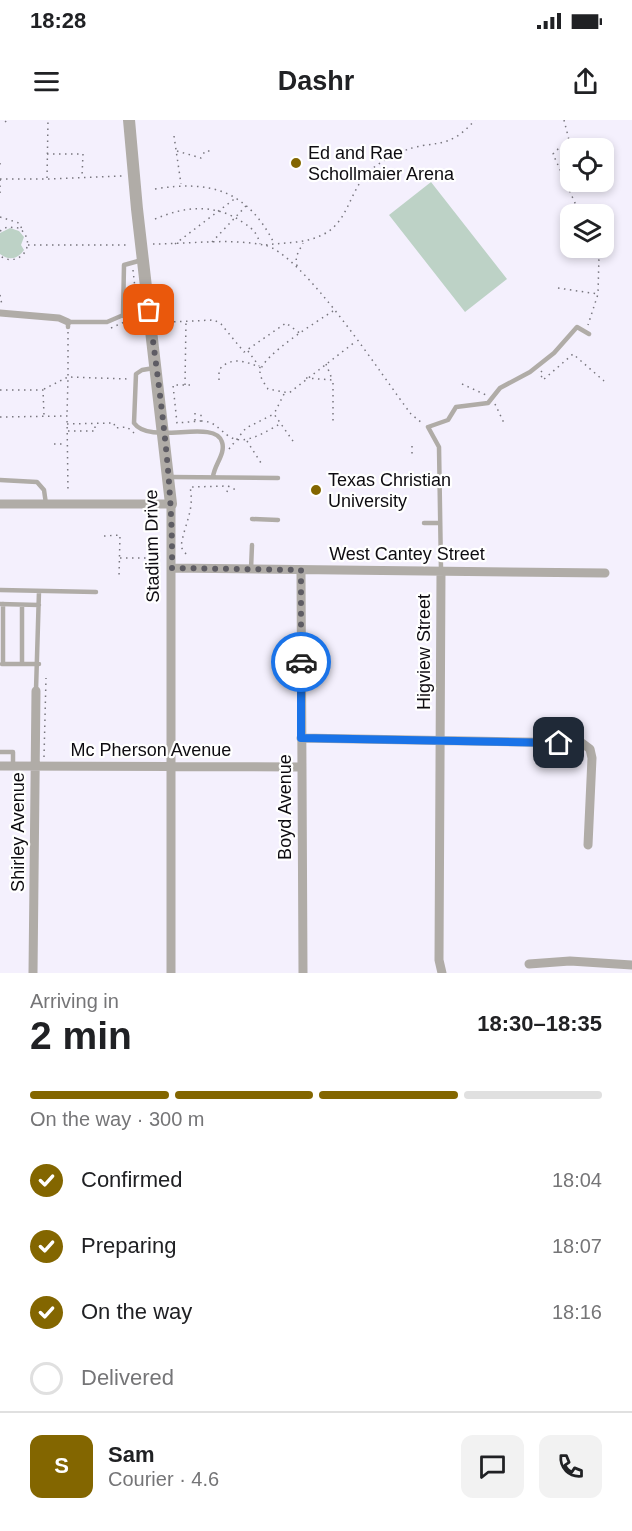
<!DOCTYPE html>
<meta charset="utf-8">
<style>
:root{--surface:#fff;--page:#f2f2f2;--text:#202124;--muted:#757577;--line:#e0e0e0;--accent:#836600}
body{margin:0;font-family:Helvetica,sans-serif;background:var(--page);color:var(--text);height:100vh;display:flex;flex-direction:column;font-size:22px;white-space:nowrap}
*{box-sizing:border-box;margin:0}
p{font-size:20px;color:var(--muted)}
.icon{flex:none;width:33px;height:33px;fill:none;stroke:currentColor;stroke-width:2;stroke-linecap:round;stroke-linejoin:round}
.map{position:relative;height:853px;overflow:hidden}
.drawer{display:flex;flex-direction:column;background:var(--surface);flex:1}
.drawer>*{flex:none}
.fabs{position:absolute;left:560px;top:18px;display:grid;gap:12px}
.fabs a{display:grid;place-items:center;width:54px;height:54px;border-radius:12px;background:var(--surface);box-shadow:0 3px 9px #0003;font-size:30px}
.pin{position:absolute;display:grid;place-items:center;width:51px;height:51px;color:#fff;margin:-26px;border-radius:12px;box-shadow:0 3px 9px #0006}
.courier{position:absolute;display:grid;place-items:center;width:60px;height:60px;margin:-30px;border:4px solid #1a73e8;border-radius:50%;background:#fff;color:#222;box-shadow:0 2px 8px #0007}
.headline em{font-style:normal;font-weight:800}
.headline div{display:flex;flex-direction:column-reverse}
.headline{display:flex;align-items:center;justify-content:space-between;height:102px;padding:0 30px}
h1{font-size:39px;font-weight:800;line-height:45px}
.bar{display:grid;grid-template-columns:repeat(4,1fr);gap:9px 6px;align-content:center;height:72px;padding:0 30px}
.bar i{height:8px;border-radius:4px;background:var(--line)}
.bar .on{background:var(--accent)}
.bar p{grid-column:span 4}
.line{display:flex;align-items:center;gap:15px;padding:0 30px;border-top:2px solid var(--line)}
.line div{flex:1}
.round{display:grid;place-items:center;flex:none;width:63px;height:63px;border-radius:12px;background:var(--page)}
ol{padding:0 30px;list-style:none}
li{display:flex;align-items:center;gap:18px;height:66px}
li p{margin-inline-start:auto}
li .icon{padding:6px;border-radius:50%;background:var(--accent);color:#fff;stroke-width:4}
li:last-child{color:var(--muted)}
li i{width:33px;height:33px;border:3px solid var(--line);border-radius:50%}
.status{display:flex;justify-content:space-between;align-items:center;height:42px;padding:0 30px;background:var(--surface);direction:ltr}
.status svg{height:16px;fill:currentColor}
header{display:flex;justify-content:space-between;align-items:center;height:78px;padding:0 30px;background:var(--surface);font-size:27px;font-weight:800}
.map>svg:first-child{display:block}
.green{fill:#bdd2c6}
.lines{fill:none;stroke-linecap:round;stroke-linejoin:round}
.path{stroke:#78767e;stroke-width:1.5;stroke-dasharray:1.5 4.5;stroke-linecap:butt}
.service{stroke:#b0aca7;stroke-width:4.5}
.pedestrian{stroke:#b0aca7;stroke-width:7}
.minor{stroke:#b0aca7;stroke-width:9}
.tertiary{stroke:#b0aca7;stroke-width:12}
.done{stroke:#5e5c64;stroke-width:6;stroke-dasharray:0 10.8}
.route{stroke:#1a73e8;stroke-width:8}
.poi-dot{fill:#836600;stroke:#fff;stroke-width:2}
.labels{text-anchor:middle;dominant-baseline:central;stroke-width:4.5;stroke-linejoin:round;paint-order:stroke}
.poi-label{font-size:18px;fill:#0e0c11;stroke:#fff;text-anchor:start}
.street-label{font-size:18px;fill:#0e0c11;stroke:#fff}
</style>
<div class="status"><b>18:28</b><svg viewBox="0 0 49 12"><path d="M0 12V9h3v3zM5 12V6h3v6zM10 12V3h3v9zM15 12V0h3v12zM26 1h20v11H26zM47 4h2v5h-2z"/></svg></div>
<header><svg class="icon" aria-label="menu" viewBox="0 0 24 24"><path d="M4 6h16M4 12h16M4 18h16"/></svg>Dashr<svg class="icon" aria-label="share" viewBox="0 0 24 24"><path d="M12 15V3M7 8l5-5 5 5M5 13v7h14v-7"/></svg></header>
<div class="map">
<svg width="632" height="853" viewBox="0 0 632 853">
<rect width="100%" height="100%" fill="#f4f0fd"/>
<path class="green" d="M431,62L507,159L465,192L389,95Z
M10,108L19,111L24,117L21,125L24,130C18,139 9,141 0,134V113Z"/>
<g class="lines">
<path class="path" d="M564,0L571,28
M5,2L8,0
M174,16L181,64
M177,31L201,38L205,31H210
M47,34H83L82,56
M0,43V49
M570,46L560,27L553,34L580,94
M0,59H47L48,0
M48,59L122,56
M155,69C210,60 247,70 274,123
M0,73V59
M0,97L19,103L23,111
M155,99C186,86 215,83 244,103C253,109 257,113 260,124
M0,111L7,107L19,108C39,123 20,149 0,136
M212,122L246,86
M153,124C189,124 228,118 264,125C303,133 384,259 411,294L422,303
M175,124L237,77
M28,125H130
M266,125C286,122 305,124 324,114C350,101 350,65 373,48C381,42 392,35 401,32C433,18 446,33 475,0
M596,128L599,135L598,174
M297,146L296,137L303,123
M133,150L137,186
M558,168L598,174L588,205
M0,175L2,185
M333,191C318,201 262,235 260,252C260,258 265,264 268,269L289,273L355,222
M168,202L214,200L221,204L244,232L286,203L301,214
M111,208L131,199
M68,212V257L129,259
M248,231L259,246
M326,244L332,259
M542,251L540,253L543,260L573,234L604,261
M306,258L333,260V302
M219,260V250C230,236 246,241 261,248
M462,264L486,275
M185,265L186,201
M190,265H173L177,303L201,301V293
M44,269L68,257L67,296
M0,270H43L44,295
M284,274L274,294L295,324
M495,284L504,303
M195,293V301
M0,297L67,296L68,372
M201,301C215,301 219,310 230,317C245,326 267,311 280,304
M67,304L114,303L115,308L127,307L134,313
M68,311H95V303
M247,321L261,343
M54,324H66
M412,326V338
M229,329L246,308L274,294
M227,372L228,367
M104,416L120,415L119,457
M186,434L181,427C184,404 195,391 190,367L228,366L238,371
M120,438H162
M44,637L46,558"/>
<path class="service" d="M123,196L124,145L142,140
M68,207V202H107L128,193L148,190
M154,248L142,250L136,254L134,303C150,326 215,298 222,322C226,334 214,345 213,357
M170,357L278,358
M0,360L37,362L44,370L46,384
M252,399L278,400
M424,403H440
M251,449L252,425
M441,450L439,327L428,307L448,300L456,287L488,283L500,268L530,252L554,233L577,207L589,214
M0,470L96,472
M0,484L39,485
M3,484V544
M22,485V544
M2,544H39
M36,570L39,471
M0,632H13V646"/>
<path class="pedestrian" d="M0,193L59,198L68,202"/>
<path class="minor" d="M0,384H171V853
M172,448L605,453
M301,450L303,853
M441,451L439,840L442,853
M301,618L582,623L590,629L592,638L588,725
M0,646L301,647
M529,844L570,841L632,845
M33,853L36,571"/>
<path class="tertiary" d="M129,0L137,89L171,384"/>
</g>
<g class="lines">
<path class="done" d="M149,190C160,276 173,361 172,448L301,450V542"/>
<path class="route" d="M301,542V618L559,623"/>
</g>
<g class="poi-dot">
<circle cx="296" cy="43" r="6"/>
<circle cx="316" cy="370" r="6"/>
</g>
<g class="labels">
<g class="poi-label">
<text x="308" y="33">Ed and Rae<tspan x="308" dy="21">Schollmaier Arena</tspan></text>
<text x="328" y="360">Texas Christian<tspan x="328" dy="21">University</tspan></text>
</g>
<g class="street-label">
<text transform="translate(152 426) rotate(-91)">Stadium Drive</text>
<text x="407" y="434">West Cantey Street</text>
<text transform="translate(424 532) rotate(-90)">Higview Street</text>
<text x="151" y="630">Mc Pherson Avenue</text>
<text transform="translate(285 687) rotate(-90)">Boyd Avenue</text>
<text transform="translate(18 712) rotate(-90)">Shirley Avenue</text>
</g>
</g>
</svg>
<div class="fabs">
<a><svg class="icon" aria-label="locate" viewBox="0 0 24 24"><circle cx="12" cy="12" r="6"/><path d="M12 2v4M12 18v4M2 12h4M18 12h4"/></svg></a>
<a><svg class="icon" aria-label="layers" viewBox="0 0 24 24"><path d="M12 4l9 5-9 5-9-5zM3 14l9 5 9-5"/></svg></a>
</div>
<div class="pin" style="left:149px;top:190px;background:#ea580c"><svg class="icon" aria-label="bag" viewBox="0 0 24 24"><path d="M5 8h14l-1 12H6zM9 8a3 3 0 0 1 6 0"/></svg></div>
<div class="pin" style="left:559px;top:623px;background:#1f2937"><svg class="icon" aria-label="home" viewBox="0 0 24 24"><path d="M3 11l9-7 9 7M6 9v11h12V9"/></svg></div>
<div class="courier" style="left:301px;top:542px"><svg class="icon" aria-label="car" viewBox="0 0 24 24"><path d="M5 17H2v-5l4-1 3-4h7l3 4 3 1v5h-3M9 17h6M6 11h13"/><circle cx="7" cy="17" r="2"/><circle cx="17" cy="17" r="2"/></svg></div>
</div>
<section class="drawer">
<div class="headline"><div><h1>2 min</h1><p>Arriving in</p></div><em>18:30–18:35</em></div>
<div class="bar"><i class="on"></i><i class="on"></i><i class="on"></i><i></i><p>On the way · 300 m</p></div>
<ol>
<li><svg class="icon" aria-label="check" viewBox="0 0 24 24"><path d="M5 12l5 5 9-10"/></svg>Confirmed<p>18:04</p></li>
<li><svg class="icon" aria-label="check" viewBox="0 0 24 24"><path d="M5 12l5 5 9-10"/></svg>Preparing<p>18:07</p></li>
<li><svg class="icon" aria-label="check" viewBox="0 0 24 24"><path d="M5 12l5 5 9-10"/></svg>On the way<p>18:16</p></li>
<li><i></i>Delivered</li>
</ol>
<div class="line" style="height:108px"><b class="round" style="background:var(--accent);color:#fff">S</b><div><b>Sam</b><p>Courier · 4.6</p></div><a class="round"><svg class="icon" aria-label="chat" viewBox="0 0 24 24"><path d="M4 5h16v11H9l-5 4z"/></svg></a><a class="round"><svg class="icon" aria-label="phone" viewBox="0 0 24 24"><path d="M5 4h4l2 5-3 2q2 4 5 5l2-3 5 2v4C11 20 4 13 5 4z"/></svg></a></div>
</section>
